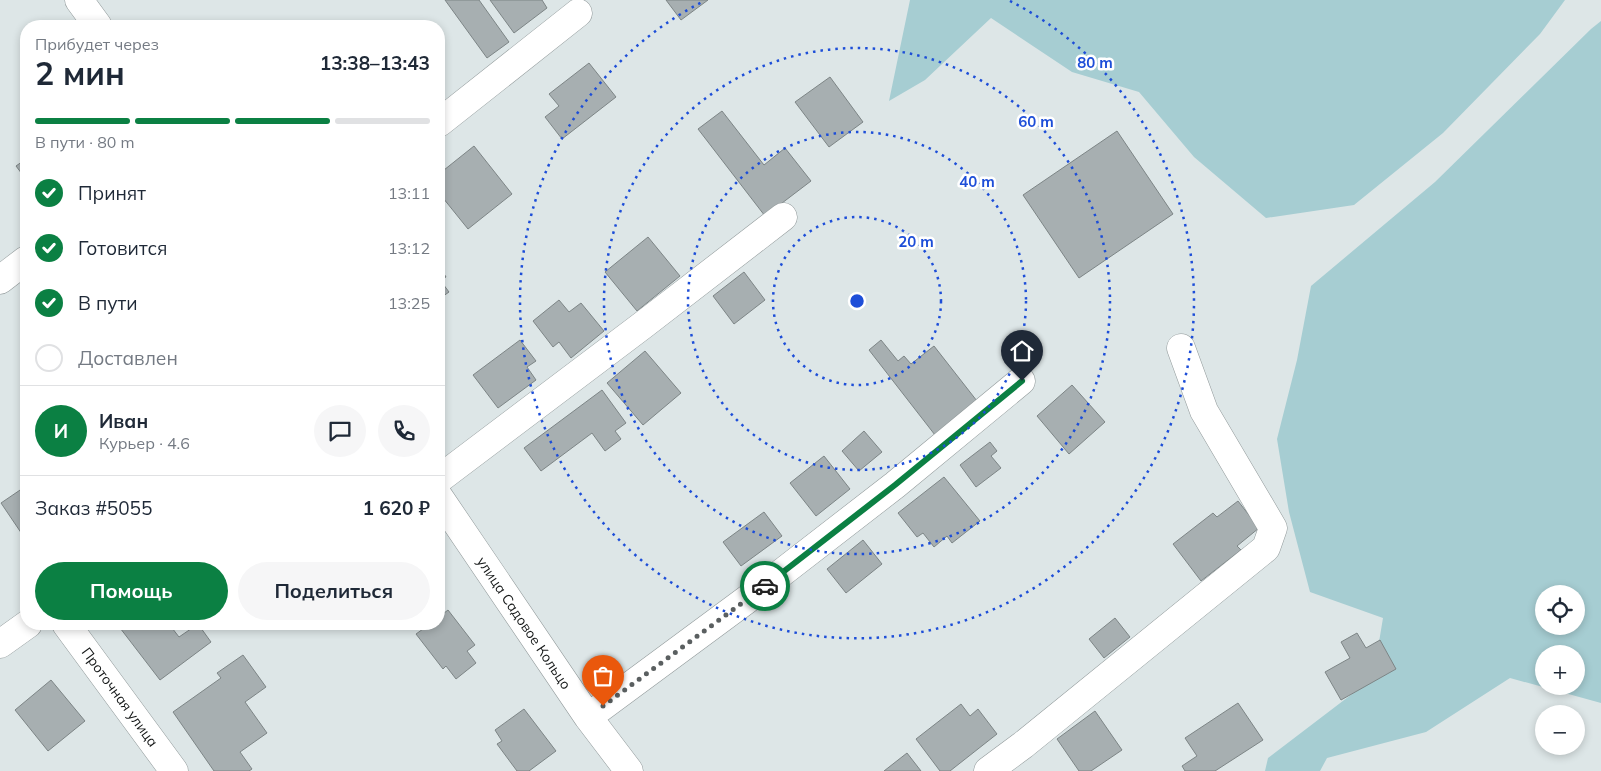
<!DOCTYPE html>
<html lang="ru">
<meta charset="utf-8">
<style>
:root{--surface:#fff;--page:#f6f6f7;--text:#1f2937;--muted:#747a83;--line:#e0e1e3;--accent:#0b8043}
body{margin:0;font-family:Mulish,sans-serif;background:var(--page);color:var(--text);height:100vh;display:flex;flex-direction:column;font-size:19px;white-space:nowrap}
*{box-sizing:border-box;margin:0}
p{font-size:16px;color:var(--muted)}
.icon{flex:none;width:28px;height:28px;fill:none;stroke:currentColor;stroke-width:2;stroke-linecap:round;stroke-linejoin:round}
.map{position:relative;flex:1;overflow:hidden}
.sheet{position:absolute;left:20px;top:20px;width:425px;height:610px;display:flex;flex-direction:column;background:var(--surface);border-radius:20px;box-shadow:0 2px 8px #0003}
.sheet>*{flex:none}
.tools{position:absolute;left:1535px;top:585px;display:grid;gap:10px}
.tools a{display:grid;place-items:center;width:50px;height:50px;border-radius:50%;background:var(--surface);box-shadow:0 2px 8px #0003;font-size:25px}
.pin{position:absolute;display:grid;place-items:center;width:42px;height:42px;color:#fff;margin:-51px -21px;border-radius:50% 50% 50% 0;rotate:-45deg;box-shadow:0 0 5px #0007}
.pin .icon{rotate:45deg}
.courier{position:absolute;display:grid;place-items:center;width:50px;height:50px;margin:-25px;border:4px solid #0b8043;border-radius:50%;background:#fff;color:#222;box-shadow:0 1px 6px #0007}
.overview em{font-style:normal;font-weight:700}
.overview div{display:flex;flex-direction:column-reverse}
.overview{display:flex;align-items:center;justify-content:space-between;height:85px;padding:0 15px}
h1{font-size:32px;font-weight:700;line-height:38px}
.bar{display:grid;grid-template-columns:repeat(4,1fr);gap:8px 5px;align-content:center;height:60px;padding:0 15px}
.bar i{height:6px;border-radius:4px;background:var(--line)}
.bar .current{background:var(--accent)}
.bar p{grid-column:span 4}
.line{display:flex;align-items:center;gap:12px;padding:0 15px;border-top:1px solid var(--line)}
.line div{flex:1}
.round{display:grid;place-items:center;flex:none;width:52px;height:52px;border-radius:26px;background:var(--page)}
ol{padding:0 15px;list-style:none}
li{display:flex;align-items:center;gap:15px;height:55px}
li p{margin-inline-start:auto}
li .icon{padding:5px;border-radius:50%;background:var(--accent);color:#fff;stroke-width:4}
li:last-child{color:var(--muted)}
li i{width:28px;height:28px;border:2px solid var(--line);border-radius:50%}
.button{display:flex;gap:10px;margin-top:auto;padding:10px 15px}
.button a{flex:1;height:58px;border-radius:30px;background:var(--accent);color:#fff;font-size:20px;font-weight:700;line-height:58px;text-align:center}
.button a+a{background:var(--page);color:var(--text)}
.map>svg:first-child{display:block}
.green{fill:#a6cdd2;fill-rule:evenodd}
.building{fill:#a7afb1;stroke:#7d8586}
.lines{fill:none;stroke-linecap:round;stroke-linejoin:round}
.minor-casing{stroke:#929a9b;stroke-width:29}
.minor{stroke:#fff;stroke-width:28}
.done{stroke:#5a5f60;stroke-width:5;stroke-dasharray:0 9}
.route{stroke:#0b8043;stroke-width:6}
.ring{fill:none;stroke:#1d4ed8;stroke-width:2.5;stroke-dasharray:2.5 5}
.labels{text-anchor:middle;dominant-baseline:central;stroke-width:5;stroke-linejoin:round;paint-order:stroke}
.street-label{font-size:14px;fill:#141717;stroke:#fff}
.centre{fill:#1d4ed8;stroke:#fff;stroke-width:2.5}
.ring-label{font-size:15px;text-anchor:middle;font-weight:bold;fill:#1d4ed8;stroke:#fff;stroke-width:5;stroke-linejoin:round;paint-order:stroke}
</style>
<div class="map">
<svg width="1601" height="771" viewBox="0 0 1601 771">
<rect width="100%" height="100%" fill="#dde6e7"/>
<path class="green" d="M910,0H1565L1540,34L1443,133L1354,205L1266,218L1194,157L1139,92L1072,72L991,18L925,80L889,101Z
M1601,21V703L1510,678L1426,732L1327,758L1320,771H1265L1268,758L1373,678L1383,618L1310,592L1289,512L1277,439L1297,360L1311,286L1435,182L1591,29ZM1544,594H1576V626H1544ZM1544,654H1576V686H1544Z"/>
<path class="building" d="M445,0H479L509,42L487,58Z
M490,0H542L547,8L514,33Z
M666,0H708L681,20Z
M589,63L616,97L562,139L545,117L559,106L549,94Z
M830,77L863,122L829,147L795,102Z
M722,111L764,165L785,148L811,181L765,216L698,129Z
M1117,131L1173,214L1079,278L1023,195Z
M474,146L512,194L468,229L439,193V174Z
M26,159V189L21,182L25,178L16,166Z
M648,237L680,276L637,311L605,272Z
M439,266L446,277L440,280L449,292L439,299Z
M744,272L765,300L734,324L713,296Z
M559,300L569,312L581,303L604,331L571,358L559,342L553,347L533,321Z
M520,340L536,361L527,367L536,380L498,408L473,375Z
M881,340L898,361L904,356L911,364L934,346L977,401L935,435L869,350Z
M645,351L681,393L643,425L607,383Z
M1072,385L1105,422L1069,454L1037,416Z
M602,390L626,423L615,431L621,439L605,451L592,433L541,471L524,448Z
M864,431L882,452L859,471L842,451Z
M990,442L997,451L991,456L1001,468L976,487L960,465Z
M824,456L850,489L816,516L790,483Z
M944,477L980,521L952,543L947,536L934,547L923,533L917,537L898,513Z
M26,486V540L1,503Z
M1238,501L1259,528L1237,546L1241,550L1201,581L1173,544L1213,513L1217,517Z
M764,512L782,536L741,566L723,542Z
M863,540L882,564L846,593L827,569Z
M448,610L475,645L467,651L476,663L456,679L446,666L443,669L416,634L430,624H439V617Z
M1115,618L1130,637L1104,658L1089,639Z
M117,624H169L179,637L198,624L211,642L160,680Z
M1357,633L1366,648L1380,640L1396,669L1341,700L1325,672L1350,658L1341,642Z
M243,655L266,687L245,702L267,733L240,752L252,769L249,771H214L173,712L221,678L217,673Z
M51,680L85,721L48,751L15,710Z
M1238,703L1263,740L1215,771H1185L1182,766L1197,756L1185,738Z
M961,704L970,716L978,709L997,734L950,771H940L916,739Z
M524,709L556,751L529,771H517L497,744L502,741L495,730Z
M1095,711L1122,750L1091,771H1079L1057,739Z
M907,753L921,771H884Z"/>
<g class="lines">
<g class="minor-casing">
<path id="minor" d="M79,0L98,26
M439,123L578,13
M0,280L26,260
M439,479L643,325L783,217
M439,497L588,717L629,771
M66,624L174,771
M0,644L28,624
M588,717L753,595L895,485L1021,381
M988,771L1023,745L1266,548L1273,528L1204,411L1181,348"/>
</g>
<use href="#minor" class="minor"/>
</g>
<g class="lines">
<path class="done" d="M603,706L765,586"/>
<path class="route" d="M765,586L895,485L1022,381"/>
</g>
<g class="ring">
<circle cx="857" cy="301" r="84"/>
<circle cx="857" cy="301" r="169"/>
<circle cx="857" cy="301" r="253"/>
<path d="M1010 1A337 337 0 1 1 704 1"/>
</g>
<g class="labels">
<g class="street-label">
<text transform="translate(524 623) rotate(56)">улица Садовое Кольцо</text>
<text transform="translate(120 697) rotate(54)">Проточная улица</text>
</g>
</g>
<circle cx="857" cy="301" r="8" class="centre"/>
<g class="ring-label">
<text x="1095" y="68">80 m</text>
<text x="1036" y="127">60 m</text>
<text x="977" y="187">40 m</text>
<text x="916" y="247">20 m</text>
</g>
</svg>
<div class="tools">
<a><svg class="icon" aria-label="locate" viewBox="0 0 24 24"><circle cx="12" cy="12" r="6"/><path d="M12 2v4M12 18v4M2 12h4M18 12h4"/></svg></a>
<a>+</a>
<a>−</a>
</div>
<div class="pin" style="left:603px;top:706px;background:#ea580c"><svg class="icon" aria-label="bag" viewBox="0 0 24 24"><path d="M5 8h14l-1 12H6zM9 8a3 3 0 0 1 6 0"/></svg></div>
<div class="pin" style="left:1022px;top:381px;background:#1f2937"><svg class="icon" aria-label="home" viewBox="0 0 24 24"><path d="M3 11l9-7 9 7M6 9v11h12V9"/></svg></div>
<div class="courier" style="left:765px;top:586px"><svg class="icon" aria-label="car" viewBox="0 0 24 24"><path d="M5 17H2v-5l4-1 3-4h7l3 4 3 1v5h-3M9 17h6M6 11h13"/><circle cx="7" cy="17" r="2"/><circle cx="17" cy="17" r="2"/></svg></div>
<section class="sheet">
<div class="overview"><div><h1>2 мин</h1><p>Прибудет через</p></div><em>13:38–13:43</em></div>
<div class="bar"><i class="current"></i><i class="current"></i><i class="current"></i><i></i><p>В пути · 80 m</p></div>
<ol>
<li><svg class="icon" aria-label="check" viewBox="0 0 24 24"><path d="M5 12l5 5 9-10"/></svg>Принят<p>13:11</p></li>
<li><svg class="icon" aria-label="check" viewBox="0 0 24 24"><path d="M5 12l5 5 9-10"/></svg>Готовится<p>13:12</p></li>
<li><svg class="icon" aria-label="check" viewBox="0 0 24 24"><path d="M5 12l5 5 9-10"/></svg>В пути<p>13:25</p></li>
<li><i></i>Доставлен</li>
</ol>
<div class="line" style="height:90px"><b class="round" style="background:var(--accent);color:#fff">И</b><div><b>Иван</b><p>Курьер · 4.6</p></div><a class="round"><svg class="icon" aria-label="chat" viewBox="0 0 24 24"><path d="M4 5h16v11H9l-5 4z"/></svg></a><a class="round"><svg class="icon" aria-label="phone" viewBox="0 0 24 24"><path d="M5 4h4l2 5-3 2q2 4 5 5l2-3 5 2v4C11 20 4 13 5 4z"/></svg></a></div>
<div class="line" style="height:65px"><div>Заказ #5055</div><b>1 620 ₽</b></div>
<div class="button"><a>Помощь</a><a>Поделиться</a></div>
</section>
</div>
